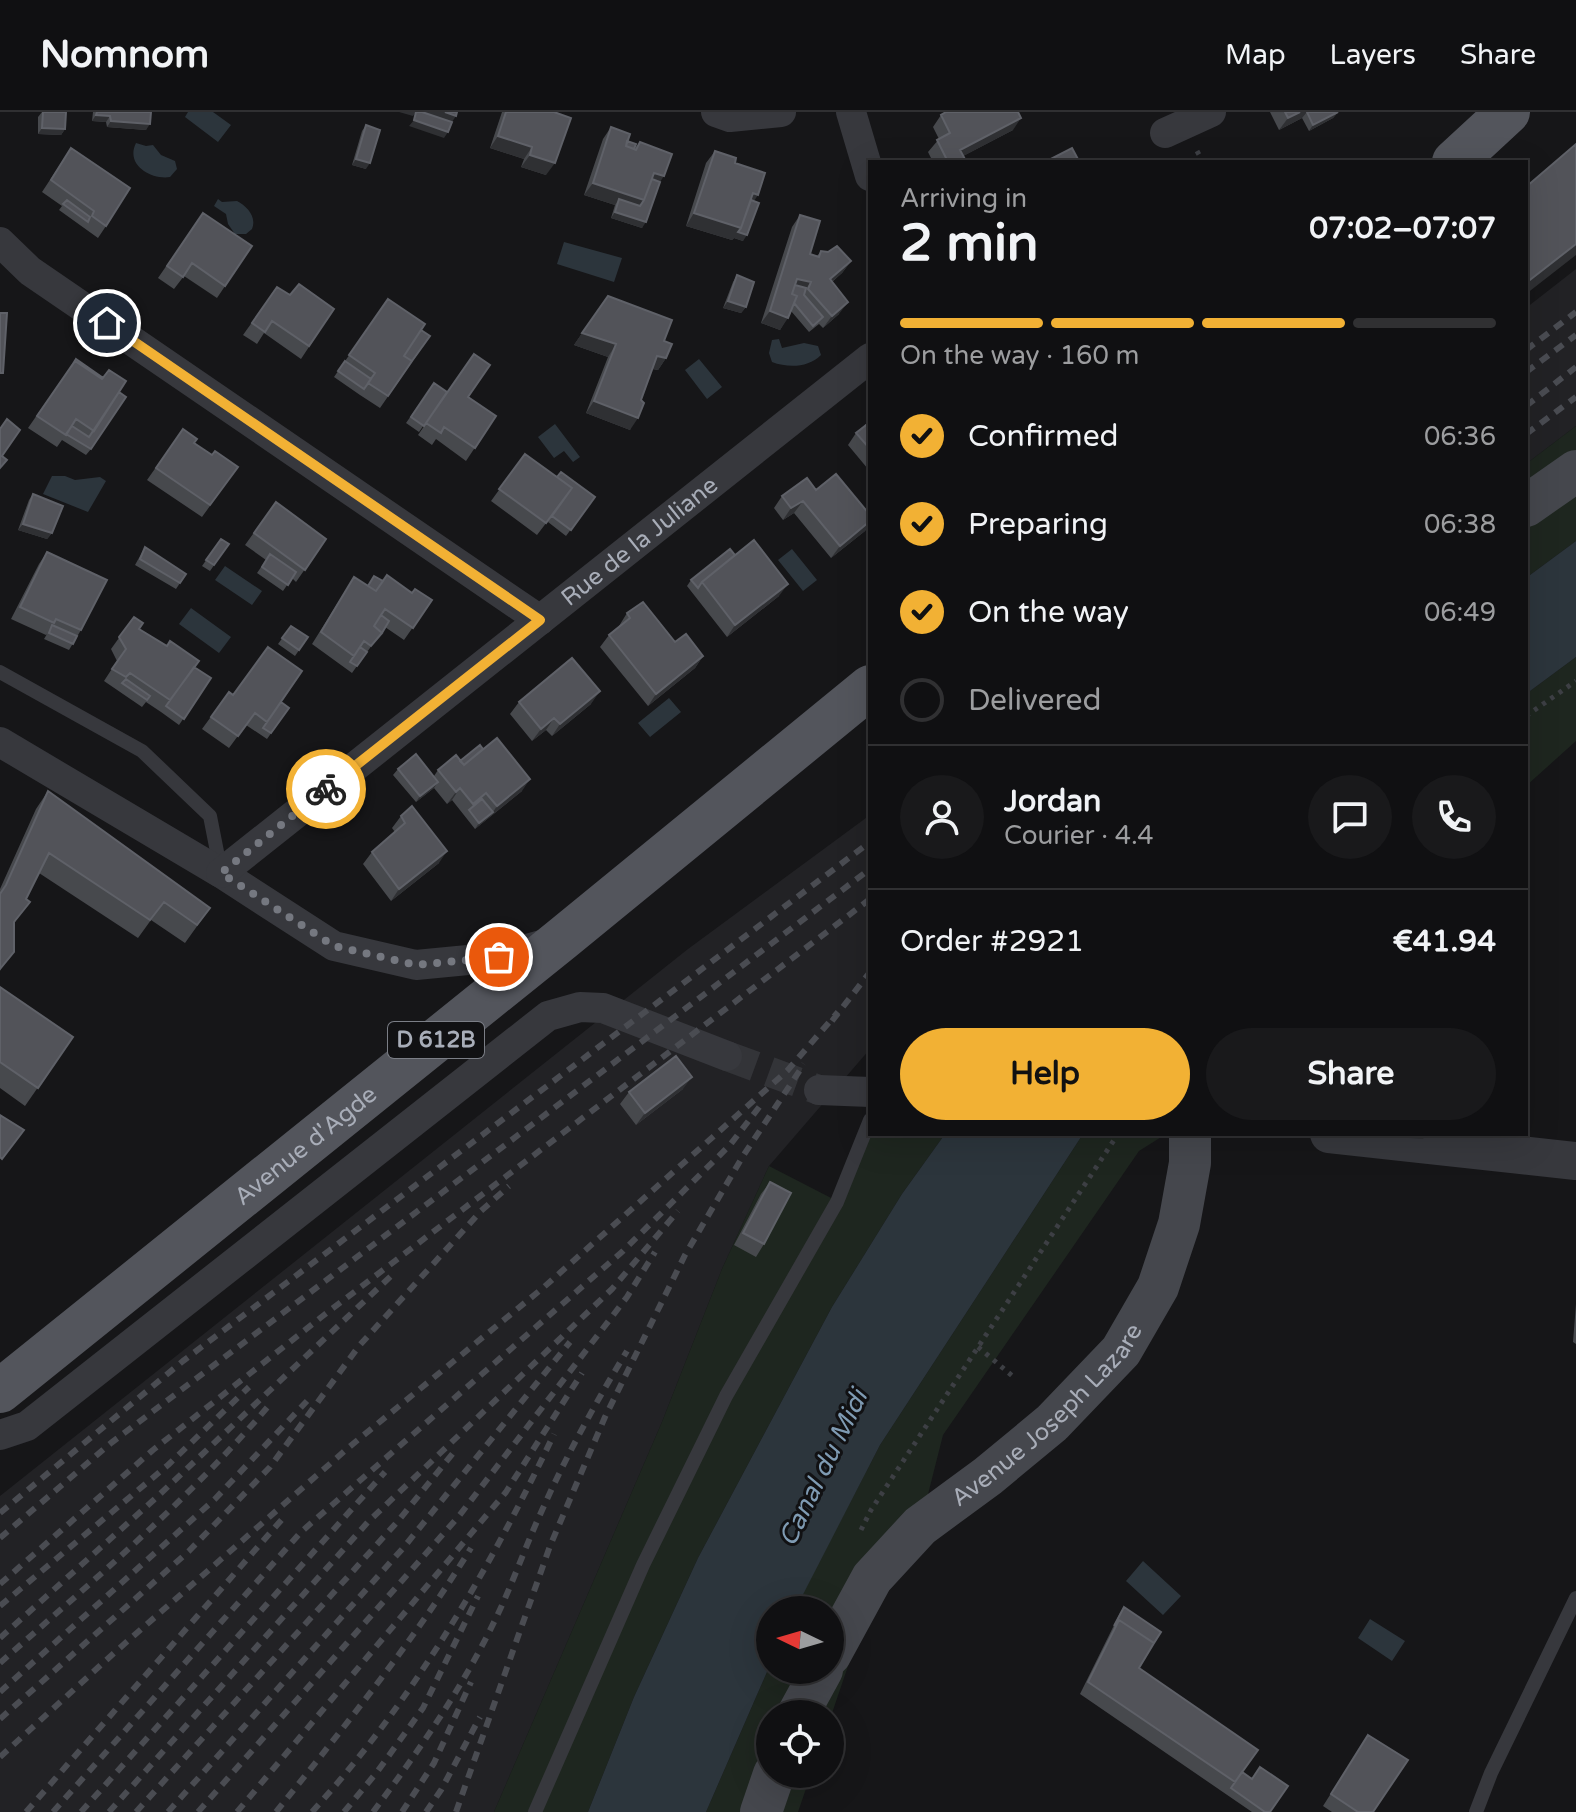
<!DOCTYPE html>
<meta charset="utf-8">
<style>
:root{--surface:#101012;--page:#19191b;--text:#f1f3f6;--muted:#9c9d9f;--line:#303032;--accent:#f2b134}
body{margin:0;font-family:"Varela Round",sans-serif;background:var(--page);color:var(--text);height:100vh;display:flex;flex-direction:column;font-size:30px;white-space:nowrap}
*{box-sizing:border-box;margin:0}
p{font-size:26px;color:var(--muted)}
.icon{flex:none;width:44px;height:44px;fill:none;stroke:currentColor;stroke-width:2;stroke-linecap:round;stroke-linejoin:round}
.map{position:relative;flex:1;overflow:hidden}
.sheet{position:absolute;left:868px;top:48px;width:660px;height:976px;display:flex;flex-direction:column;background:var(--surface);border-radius:0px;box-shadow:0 8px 32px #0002,0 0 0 2px var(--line)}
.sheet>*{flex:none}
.needle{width:52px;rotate:275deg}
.tools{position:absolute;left:756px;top:1484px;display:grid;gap:16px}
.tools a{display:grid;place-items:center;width:88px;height:88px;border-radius:50%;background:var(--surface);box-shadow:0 8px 32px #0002,0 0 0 2px var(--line);font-size:40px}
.pin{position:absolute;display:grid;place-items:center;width:68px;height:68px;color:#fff;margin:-34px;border:4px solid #fff;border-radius:50%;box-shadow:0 2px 8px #0007}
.courier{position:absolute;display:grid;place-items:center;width:80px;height:80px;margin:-40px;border:6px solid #f2b134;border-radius:50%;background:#fff;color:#222;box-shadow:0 2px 10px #0007}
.overview em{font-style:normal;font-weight:700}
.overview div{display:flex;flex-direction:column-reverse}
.overview{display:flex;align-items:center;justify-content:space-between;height:136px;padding:0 32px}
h1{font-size:52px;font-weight:700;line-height:60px}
.bar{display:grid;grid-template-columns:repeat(4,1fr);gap:12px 8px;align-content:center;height:96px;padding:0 32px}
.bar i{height:10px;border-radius:6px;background:var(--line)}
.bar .active{background:var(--accent)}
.bar p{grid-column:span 4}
.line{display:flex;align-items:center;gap:20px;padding:0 32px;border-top:2px solid var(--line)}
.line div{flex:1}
.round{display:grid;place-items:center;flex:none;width:84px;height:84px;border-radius:42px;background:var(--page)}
ol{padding:0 32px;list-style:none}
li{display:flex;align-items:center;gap:24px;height:88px}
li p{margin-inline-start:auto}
li .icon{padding:8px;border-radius:50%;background:var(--accent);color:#111;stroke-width:4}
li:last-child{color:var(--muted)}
li i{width:44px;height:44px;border:4px solid var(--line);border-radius:50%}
.primary-button{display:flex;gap:16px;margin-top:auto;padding:16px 32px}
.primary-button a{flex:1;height:92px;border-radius:48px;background:var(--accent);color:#111;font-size:32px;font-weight:700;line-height:92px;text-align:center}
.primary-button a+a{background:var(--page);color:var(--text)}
header{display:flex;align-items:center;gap:48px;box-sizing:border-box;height:112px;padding:0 40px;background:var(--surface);border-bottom:2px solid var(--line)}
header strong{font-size:38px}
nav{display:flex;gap:44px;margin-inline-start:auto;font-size:28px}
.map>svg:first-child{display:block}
.built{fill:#222225}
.green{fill:#1e261f}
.water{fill:#2c353c}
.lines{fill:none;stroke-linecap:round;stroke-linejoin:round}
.minor-tunnel{stroke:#333438;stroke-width:30;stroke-dasharray:30 15;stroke-linecap:butt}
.path{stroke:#3d3f44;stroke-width:5;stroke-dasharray:4 6;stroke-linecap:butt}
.service{stroke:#37383d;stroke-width:14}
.minor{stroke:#37383d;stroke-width:30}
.tertiary{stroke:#37383d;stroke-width:38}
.secondary{stroke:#45474d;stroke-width:42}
.primary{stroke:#53555c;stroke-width:44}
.rail{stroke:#4a4c52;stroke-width:6;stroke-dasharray:10 8;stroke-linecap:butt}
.wall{fill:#47494d}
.shaded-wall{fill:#2f3033}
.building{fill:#525359;stroke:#5f6168;stroke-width:2}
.done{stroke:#757880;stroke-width:8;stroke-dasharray:0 14.4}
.route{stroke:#f2b134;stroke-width:10}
.labels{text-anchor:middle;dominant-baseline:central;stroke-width:6;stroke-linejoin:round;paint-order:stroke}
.shield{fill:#111113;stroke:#7b7e86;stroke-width:2}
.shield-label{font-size:22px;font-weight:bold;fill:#a8adb8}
.street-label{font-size:24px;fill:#a8adb8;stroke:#111113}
.water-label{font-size:26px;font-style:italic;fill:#7f9bb3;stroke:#111113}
</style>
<header>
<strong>Nomnom</strong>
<nav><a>Map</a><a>Layers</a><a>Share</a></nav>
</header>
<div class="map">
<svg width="1576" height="1700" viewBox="0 0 1576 1700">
<rect width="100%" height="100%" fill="#161618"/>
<path class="built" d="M1576,157V314L1526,352V196Z
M870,703V937L769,1054L722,1157L662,1310L494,1700H0V1384L688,837Z"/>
<path class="green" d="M1576,314V429L1526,466V352Z
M1576,545V629L1526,674V582Z
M870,1022H945L902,1082L832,1195L698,1446L634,1585L588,1700H494L662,1310L722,1157L769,1054L837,1089Z
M1083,1022H1166L1139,1039L943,1323L920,1414L863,1510L830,1607V1602H770V1662H811L798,1700H706L770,1553V1558H830V1498H795L804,1479L880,1333Z"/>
<path class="water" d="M188,0H213L231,13L218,30L185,5Z
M136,31L146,34L153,33L161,43L175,49L177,57L170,65C151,68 125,53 136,31Z
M218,87L222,90L237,89C247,94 257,105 252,117L246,122H235L228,112L226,102L214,94Z
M564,130L622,146L614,170L557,152Z
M779,227L782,236L804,231L818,234L821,243C808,256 788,256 772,250L769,241L772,228Z
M699,247L722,275L707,287L685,258Z
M555,312L580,345L573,350L564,339L554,346L538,325Z
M52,364H65L75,368L100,365L106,369L88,400L43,382Z
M1576,429V545L1526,582V466Z
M792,437L817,468L803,479L778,448Z
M225,454L262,479L252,493L215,468Z
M191,496L231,525L219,541L179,512Z
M669,586L681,600L650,625L638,611Z
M945,1022H1083L880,1333L795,1498H770V1553L706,1700H588L634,1585L698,1446L832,1195L902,1082Z
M1143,1449L1181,1484L1163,1503L1126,1469Z
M1370,1507L1405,1529L1392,1549L1358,1526Z"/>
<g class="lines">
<path class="minor-tunnel" d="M727,944L819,978"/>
<path class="path" d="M1197,39L1203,50
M1526,604L1576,569
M978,1235L1016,1267
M861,1418L871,1398L1118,1022"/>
<path class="service" d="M0,560L142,639L210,704L221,760
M535,1700L643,1453L726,1284L837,1090L870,1008
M1476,1700L1491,1661L1576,1486"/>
<g class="minor">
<path d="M716,0L730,5L781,0"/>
<path d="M851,0L870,64"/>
<path d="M1165,21L1211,0"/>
<path d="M0,130L30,159L540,508"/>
<path d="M0,630L221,761L334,834L416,853L499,845L545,832"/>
<path id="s1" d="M221,761L870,246"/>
<path d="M819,978L870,980"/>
<path d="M0,1323L27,1314L548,904L580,895L603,896L727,944"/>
</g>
<path class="tertiary" d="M1329,1022L1576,1049"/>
<g class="secondary">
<path d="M1526,394L1576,359"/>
<path id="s2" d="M830,1543L872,1466L920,1414L988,1364L1052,1311L1121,1239L1158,1175L1179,1112L1190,1051V1022"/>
<path d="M798,1602L822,1558"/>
<path d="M761,1700L774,1662"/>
</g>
<g class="primary">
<path d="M1454,50L1508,0"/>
<path id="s3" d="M0,1279L562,827L870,575"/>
</g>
<path class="rail" d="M1526,238L1576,200
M1526,260L1576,223
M1526,294L1576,255
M1526,322L1576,285
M832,909L870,860
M0,1401L183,1249L870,730
M0,1426L111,1331L870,757
M0,1472L153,1338L324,1203L870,787
M0,1494L168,1353L249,1275
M0,1526L158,1384L391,1164
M0,1551C95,1467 188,1389 271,1291
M0,1580L215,1387L307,1289
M0,1607L189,1439L270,1355L359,1234L481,1099L509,1074
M0,1645L114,1541L348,1336L544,1175L787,959L838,900
M26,1700L284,1405
M53,1700L301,1420L623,1139L730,1033L760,994
M81,1700L385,1360
M109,1700L368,1410L612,1177L678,1099
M136,1700L398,1409L454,1340
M168,1700L404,1435L570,1230
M198,1700L459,1404L627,1185L655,1140
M237,1700L506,1380L582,1261
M276,1700C345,1614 413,1530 471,1436
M312,1700C413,1589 490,1457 554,1322
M344,1700L377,1660L423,1596L478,1484
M373,1700C419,1639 463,1575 496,1506C512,1473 524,1438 539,1405C564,1348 594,1293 627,1239
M402,1700L434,1651L471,1570
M426,1700L441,1678L480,1605
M456,1700L550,1434L605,1305L685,1143L743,1044L804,952"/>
</g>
<path class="wall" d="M42,0H66L65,17L61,23L38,22V5Z
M93,0H151L146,18L107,15L106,10L92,9Z
M502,0H554L546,63L521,55L524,47L490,36Z
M1270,0H1338L1333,6L1309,19L1302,6L1279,18Z
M941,3L1013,18L963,44L965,50H933L928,40L939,27L933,15Z
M366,13V57L352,53L362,19Z
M611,15L627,29L634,37L640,30L660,70L642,116L611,106L615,93L584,83L603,27Z
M71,36L106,114L98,126L59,98L62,94L42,80Z
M715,39L735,51L754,89L743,129L734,126L732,128L686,114L706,51Z
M203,101L252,134L217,186L184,164L174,177L158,166Z
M800,103L810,142L817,144L821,139L851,149L842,161L832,170L839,202L823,216L819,212L809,220L791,199L780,218L761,211L792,115Z
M737,163L746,195L741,201L723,196L733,170Z
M277,175L290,183L334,197L301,247L264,221L257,232L243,223Z
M608,184L664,229L666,246L658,258L652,257L630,318L586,301L608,245L574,233Z
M388,187L421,218L430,224L380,296L360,283L365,276L360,283L334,265Z
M474,242L468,285L496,304L466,349L436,327L432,333L418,323Z
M76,247L119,280L91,337L86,343L62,328L57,335L28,316Z
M434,271L447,280L419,320L406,311Z
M870,306V356L868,357L848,333L856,321L863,316Z
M183,317L194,331L212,343L238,355L202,405L147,368Z
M525,342L557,365L595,385L566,424L548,410L550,406L537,423L491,389Z
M33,382L52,421L47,427L18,418L29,388Z
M782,384L870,403V411L865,419L831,446L794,401L783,408L774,396Z
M276,390L326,427L296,470L292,466L283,479L257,461L266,448L245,433Z
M221,427L229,432L210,459L202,454Z
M145,435L186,462L176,477L135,453Z
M47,440L81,518L69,538L44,527L47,522L46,523L11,507L39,452Z
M735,443L779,484L727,525L687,474L691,468Z
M354,465L368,474L383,469L432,488L404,528L385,515L352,561L312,532Z
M627,501L675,530L703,544L695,556L648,594L600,535L609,523L620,515L619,514Z
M134,505L139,517L211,566L179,613L161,600L162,599L161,600L146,590L142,595L104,569L117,549L111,537Z
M291,514L308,525L295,544L278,532Z
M229,580L233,583L281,590L289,596L267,627L246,613L229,636L202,617Z
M519,590L591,592L552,624L546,618L532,629L510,602Z
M460,649L522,679L475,717L452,688L447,692L434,676L416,690L393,663L398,657L434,664L438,658Z
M48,679L210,796L185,831L151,808L138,826L39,761L14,812L0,859V777L36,697Z
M401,704L439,751L391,789L363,752L372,740L395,720L392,716Z
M0,875L73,925L25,994L0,976Z
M683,977L636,1013L620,992L629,980Z
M770,1070L764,1132L756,1145L734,1133L761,1082Z
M1576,1192V1232L1573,1230Z
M1124,1495L1139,1556L1242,1660L1270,1700H1252L1080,1582L1120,1501Z
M1368,1623L1373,1700H1332L1323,1694Z"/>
<path class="shaded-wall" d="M399,0H416L413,4Z
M416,0H445L456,4L448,16Z
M1300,0H1315H1307L1302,6L1279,18L1288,6Z
M1338,0L1333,6L1309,19L1313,13Z
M96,3L110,4L106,10L92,9Z
M1021,6L1013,18L952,50L960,38Z
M414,8L448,20L444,26L409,14Z
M111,9L150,12L146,18L107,15Z
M42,16L65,17L61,23L38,22Z
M498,24L532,35L524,47L490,36Z
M530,43L555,51L546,63L521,55Z
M356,47L370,51L366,57L352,53Z
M654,61L664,64L656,76L648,73Z
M593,71L644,88L636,100L619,87L615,93L584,83Z
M753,81L758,83L750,95Z
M615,100L646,110L642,116L611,106Z
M694,101L741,116L747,123L743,129L734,126L732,128L686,114Z
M1576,132V143L1526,182V171Z
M851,149L842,161L821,179L830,167Z
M797,167L811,170L802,182L793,173Z
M728,189L746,195L741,201L723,196Z
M848,190L839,202L823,216L832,204Z
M770,199L788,206L780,218L761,211Z
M582,221L616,232L608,245L574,233Z
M657,244L666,246L658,258L649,256Z
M594,289L638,306L630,318L586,301Z
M803,389L794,401L783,408L791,396Z
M870,409L865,419L831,446L840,434Z
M23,412L52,421L47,427L18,418Z
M788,472L779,484L727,525L735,513Z
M703,544L695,556L648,594L656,582Z
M600,579L591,592L552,624L560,612Z
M554,606L546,618L532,629L541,617Z
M530,667L522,679L475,717L479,711L493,700L497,694Z
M438,670L434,676L416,690L420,684Z
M460,676L452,688L447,692L456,680Z
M447,739L439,751L391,789L399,777Z
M692,965L683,977L636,1013L645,1001Z
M1368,1022H1426L1423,1027L1367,1023Z"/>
<path class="building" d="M43,0H66L65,17L42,16Z
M97,0H151L150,12L111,9L110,4L96,3Z
M416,0H422L452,10L448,20L414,8Z
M445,0H457L456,4Z
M506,0H554L571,6L555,51L530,43L532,35L498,24Z
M946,0H1018L1021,6L960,38L966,49L948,50L937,28L950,21L941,3Z
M1285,0H1300L1288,6Z
M1307,0H1338L1313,13Z
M366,13L380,18L370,51L356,47Z
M611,15L630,22L626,34L636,38L640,30L672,42L664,64L654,61L644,88L593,71Z
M627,29L636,32L634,37L626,34Z
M1576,32V132L1526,171V75Z
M71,36L130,76L106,114L92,104L94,99L51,68Z
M1072,36L1079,49L1078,50H1045Z
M715,39L736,46L735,51L765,61L758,83L753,81L741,116L694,101Z
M652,67L660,70L646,110L615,100L619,87L640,94L644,88Z
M67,88L90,105L88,110L63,92Z
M751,88L759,91L747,123L738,120L741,116Z
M203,101L252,134L225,174L192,151L183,165L167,154Z
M800,103L820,109L810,142L819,145L821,139L828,140L837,134L851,149L830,167L848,190L832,204L808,177L811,170L797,167L792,182L797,184L788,206L770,199Z
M737,163L754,170L746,195L728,189Z
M299,172L334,197L309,234L272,209L265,220L252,211L277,175L290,183Z
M795,173L806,176L804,183L823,205L813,214L794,191L797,184L792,182Z
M608,184L672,208L664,229L672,232L666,246L657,244L641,288L644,291L638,306L594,289L616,232L582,221Z
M388,187L425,212L404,244L412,249L388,284L368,271L375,261L349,243Z
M0,201H7L3,261H0Z
M421,218L430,224L412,249L404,244Z
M474,242L490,253L468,285L496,304L475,336L444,315L441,321L426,311Z
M76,247L103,266L102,267L75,249L71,255Z
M75,249L102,267L109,258L126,269L94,319L76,307L66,323L37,304Z
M345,249L371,267L364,277L338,259Z
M434,271L447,280L424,314L411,305Z
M119,280L126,285L91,337L66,322L72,314L89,325Z
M7,307L20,318L2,344L7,348L0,356V317Z
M870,310V337L856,321Z
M183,317L197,327L194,331L212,343L215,339L238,355L210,393L156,356Z
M525,342L572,376L546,411L499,377Z
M561,360L595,385L571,418L552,404L572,376L557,365Z
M836,362L870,403V409L840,434L803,389L791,396L782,384L807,366L816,378Z
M33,382L63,394L52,421L23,412Z
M276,390L326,427L305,458L254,421Z
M221,427L229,432L214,453L206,448Z
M754,428L788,472L735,513L702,470Z
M145,435L186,462L180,471L140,447Z
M730,437L735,443L702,470L698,476L691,468Z
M47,440L107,468L81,518L56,507L54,511L20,495Z
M270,442L296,460L288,473L262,455Z
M387,463L412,481L415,477L432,488L413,516L385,497L374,514L382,521L371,534L364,529L354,544L321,520L354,465L376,479Z
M374,464L383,469L376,479L368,474Z
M643,490L675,530L686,522L703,544L656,582L609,523L630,506L627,501Z
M381,503L389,509L382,521L374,514Z
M134,505L143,511L139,517L167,534L170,529L199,549L170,588L130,561L126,565L112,557L126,537L119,525Z
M52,513L77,524L73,532L49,521Z
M291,514L308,525L299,538L282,526Z
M268,535L302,559L267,610L255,601L238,624L211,605L229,580L233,583Z
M360,535L367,540L357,554L350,550Z
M572,546L600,579L560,612L554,606L541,617L519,590Z
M194,555L211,566L184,607L166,594Z
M126,567L150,584L147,588L122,571Z
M281,590L289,596L271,621L263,616Z
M497,626L530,667L497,694L486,681L473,692L460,676L456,680L438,658L456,643L464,653Z
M480,633L483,637L464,653L460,649Z
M416,642L438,670L420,684L398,657Z
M48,679L210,796L197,813L164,790L150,808L49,741L26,787L30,790L14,810V840L0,857V782L6,773Z
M482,687L493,700L479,711L469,698Z
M412,694L447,739L399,777L372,740L405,711L401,704Z
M0,875L73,925L38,976L0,950Z
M676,944L692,965L645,1001L629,980Z
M0,1003L24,1018L2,1047L0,1045Z
M770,1070L791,1081L764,1132L743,1121Z
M1124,1495L1161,1520L1154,1531L1119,1508L1114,1514Z
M1119,1508L1154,1531L1139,1556L1258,1638L1235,1670L1088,1570Z
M1368,1623L1408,1648L1373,1700H1358L1331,1682Z
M1260,1655L1288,1674L1270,1700H1265L1231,1676L1242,1660L1252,1667Z"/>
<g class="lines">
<path class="done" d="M326,677L221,761L334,834L416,853L499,845"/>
<path class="route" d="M107,211L540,508L326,677"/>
</g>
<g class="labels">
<rect class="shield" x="388" y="910" width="96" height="36" rx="6"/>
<g class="shield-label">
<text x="436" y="928">D 612B</text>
</g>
<g class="street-label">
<text stroke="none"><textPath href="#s1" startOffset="534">Rue de la Juliane</textPath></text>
<text stroke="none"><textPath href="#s3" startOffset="392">Avenue d'Agde</textPath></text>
<text stroke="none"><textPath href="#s2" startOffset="328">Avenue Joseph Lazare</textPath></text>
</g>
<g class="water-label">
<text transform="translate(823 1356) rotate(-64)">Canal du Midi</text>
</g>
</g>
</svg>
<div class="tools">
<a><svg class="needle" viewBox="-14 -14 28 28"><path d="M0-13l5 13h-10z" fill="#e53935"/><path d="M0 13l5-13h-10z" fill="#9c9d9f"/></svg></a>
<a><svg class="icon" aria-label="locate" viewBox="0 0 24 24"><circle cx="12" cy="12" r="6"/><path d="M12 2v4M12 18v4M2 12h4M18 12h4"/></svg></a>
</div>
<div class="pin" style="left:499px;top:845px;background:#ea580c"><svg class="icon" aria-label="bag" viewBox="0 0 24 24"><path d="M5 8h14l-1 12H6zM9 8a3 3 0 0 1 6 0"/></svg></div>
<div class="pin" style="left:107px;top:211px;background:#1f2937"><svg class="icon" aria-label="home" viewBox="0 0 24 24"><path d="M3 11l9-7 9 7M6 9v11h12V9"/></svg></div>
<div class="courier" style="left:326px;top:677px"><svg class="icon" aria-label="bike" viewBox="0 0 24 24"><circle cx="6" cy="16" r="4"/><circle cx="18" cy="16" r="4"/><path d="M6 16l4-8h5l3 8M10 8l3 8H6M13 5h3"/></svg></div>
<section class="sheet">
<div class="overview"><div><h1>2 min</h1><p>Arriving in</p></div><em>07:02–07:07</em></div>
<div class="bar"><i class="active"></i><i class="active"></i><i class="active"></i><i></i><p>On the way · 160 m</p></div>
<ol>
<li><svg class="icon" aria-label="check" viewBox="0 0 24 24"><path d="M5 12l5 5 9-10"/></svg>Confirmed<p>06:36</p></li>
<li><svg class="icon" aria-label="check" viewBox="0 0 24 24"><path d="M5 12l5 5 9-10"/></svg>Preparing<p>06:38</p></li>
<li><svg class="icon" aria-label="check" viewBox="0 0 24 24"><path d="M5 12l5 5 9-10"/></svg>On the way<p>06:49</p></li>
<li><i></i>Delivered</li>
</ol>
<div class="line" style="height:144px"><a class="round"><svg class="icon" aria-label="person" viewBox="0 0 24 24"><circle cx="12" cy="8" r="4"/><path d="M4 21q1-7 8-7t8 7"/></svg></a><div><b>Jordan</b><p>Courier · 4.4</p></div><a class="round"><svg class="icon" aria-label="chat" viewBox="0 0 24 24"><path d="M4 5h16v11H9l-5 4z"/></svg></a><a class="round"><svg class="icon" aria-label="phone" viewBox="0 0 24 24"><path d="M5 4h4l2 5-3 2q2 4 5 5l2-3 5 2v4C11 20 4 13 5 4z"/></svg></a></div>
<div class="line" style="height:104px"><div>Order #2921</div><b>€41.94</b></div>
<div class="primary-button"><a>Help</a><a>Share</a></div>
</section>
</div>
